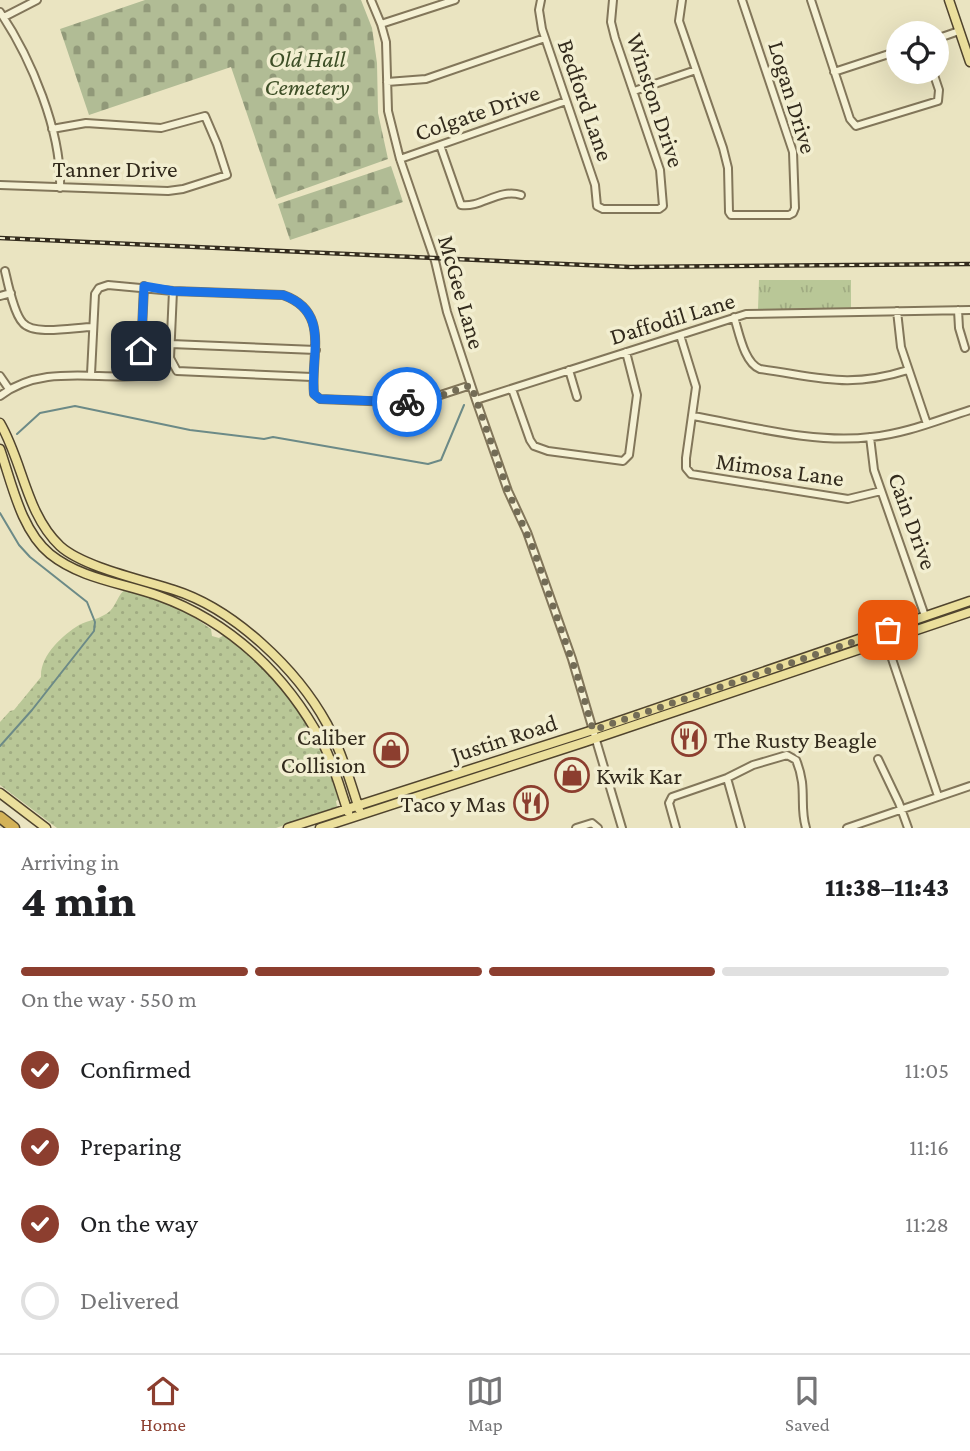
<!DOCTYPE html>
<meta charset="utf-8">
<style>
:root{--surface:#fff;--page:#f6f6f6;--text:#202124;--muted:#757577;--line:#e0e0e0;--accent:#8c3e2f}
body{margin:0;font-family:"Crimson Pro",serif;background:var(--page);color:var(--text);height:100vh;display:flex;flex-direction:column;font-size:26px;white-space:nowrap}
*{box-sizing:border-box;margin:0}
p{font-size:23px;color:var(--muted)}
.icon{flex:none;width:38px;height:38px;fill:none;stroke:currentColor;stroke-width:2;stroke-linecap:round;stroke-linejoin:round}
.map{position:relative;height:828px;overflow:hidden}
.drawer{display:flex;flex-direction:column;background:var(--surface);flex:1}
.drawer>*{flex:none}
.fabs{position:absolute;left:886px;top:21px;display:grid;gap:14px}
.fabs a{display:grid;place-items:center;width:63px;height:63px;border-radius:50%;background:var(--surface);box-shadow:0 7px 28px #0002;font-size:35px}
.pin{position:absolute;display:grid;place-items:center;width:60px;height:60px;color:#fff;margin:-30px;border-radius:14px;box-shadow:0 4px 10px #0006}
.courier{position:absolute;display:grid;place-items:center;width:70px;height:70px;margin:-35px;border:5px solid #1a73e8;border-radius:50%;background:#fff;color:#222;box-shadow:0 2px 9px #0007}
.head em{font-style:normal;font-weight:800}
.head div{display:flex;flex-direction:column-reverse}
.head{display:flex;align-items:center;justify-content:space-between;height:119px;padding:0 21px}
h1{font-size:46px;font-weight:800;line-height:52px}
.bar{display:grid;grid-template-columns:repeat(4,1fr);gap:10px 7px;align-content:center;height:84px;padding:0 21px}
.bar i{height:9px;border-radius:5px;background:var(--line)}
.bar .active{background:var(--accent)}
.bar p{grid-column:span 4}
ol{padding:0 21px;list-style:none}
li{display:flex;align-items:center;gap:21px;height:77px}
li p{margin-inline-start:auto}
li .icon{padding:7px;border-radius:50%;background:var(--accent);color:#fff;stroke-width:4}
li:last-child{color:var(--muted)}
li i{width:38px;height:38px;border:4px solid var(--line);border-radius:50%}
.tab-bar{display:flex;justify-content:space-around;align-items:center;height:98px;border-top:2px solid var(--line);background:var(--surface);font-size:19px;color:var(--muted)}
.tab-bar a{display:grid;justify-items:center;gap:4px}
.tab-bar .active{color:var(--accent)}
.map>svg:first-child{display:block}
.grass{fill:url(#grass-dots)}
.cemetery{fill:url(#cemetery-stones)}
.park{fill:url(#park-tufts)}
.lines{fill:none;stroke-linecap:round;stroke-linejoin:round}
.stream{stroke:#6c8a87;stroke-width:2}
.minor-casing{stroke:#82765a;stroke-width:10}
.major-casing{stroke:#50442e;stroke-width:11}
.highway-casing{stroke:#50442e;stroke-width:13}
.minor{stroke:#f5f1d4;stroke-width:6}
.major{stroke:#ebdf9c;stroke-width:8}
.highway{stroke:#d3b258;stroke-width:10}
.rail-casing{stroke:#332b1d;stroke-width:4.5}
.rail{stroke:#f2eed0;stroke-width:2;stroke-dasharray:5;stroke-linecap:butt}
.done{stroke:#736c56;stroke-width:7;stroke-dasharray:0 12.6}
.route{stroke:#1a73e8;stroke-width:9}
.labels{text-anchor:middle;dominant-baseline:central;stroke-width:7;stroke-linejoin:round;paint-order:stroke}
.park-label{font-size:24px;font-style:italic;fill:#3d4e26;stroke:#f2eed0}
.street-label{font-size:24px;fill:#332b1d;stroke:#f2eed0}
.poi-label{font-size:24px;fill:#332b1d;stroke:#f2eed0;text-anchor:end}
</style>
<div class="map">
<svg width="970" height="828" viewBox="0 0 970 828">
<defs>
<pattern id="grass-dots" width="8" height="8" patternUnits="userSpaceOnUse" patternTransform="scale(1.75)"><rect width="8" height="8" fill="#b9c797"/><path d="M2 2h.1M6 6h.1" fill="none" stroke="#a0ab82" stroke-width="1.8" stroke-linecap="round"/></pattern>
<pattern id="cemetery-stones" width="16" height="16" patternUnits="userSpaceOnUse" patternTransform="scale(1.75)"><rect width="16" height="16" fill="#b1bc95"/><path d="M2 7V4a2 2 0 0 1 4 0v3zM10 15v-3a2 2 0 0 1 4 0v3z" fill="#919979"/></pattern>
<pattern id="park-tufts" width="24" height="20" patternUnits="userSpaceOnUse" patternTransform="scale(1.75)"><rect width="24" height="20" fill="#b9c797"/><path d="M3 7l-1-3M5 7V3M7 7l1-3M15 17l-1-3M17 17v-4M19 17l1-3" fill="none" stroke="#a0ab82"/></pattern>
</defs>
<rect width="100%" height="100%" fill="#eae4c1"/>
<path class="grass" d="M126,589L179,607L211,629L212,636L219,638L226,634L239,643L280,683L307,724L304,731L308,738L316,736L329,762L339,799L336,801L337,807L276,828H57L0,785V722L10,711L14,710L41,677C40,655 63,635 79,625C89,620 101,619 110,611C117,604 118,594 126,589Z"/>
<path class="cemetery" d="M145,0H361L372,28L377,63L378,113L388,159L276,199L231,67L89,115L60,29Z
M391,166L403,202L290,240L278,204Z"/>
<path class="park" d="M759,280H851V309H758Z"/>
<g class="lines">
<path class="stream" d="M17,434L40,413L75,406L190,430L264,439L273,437L428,464L441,460L464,405
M0,513L19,545L30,557L87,602L95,622L94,631L32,710L0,746"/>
<g class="minor-casing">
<path id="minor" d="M371,0L381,24L386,42L388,111L400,159L435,261L447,312L476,400L508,491L527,532L572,659L622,828
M541,0L539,10L542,29L595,185L597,206L603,209H659L663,206L660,170L615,38L611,22L613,0
M682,0L679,21L723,148L728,168L729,212L731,215H789L793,213L795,208L793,152L742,0
M811,0L850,119L856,126L938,101L939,90L933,72
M0,12C31,58 62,132 60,188
M4,17L37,0
M381,24L455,0
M936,39L959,31
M834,72L898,51
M387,82L426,79L545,38
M634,91L696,70
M440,145L461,205C481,208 499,188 521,195
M400,159L566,101
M0,185L168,191L183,189L227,175L217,144L205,116L161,128L86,123L52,129
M5,271C8,284 14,314 23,323C34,336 76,327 93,327
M173,291L170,358L177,371L312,377
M0,296L11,293
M958,310L959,328L965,348
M897,311L901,347L927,424
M734,317C739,332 744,363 760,369C819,377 848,389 908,370
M680,335L696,387L686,458V468L691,474L848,499L881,491
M171,344L316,350
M569,370L577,397
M91,374L95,294L99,288L108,285L173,291L283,295C331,312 310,355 314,394L320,399L416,403L471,385
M0,376L9,389
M512,389L530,440L534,446L548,451L623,461L629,455L637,395L626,352
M0,396C41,365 91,379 138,376L140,373L144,286
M476,400L746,314L970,310
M693,416C750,426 814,444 871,437C905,434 938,420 970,410
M870,437L874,470L925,616
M883,632L938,796
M878,759L899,803L908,828
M727,778L741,828
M576,828L592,823L598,828
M676,828L669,803L672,797L727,778L753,765L787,755L796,760C799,767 801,775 802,782C804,799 801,812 806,828
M847,828L970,786"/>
</g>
<g class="major-casing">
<path id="major" d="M949,0L970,62
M0,423C23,462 26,514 60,546C83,567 143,580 174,590C234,609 297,669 327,724C341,751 350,780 359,809
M0,449C12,484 21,530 50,554C81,579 123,583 159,596C231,622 287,676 322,742C334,764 340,789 348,812
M0,793L46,828
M288,828L593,730L970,601
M320,828L585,742L970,612"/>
</g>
<g class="highway-casing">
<path id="highway" d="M0,817L14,828"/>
</g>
<use href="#minor" class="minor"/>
<use href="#major" class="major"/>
<use href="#highway" class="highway"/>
<g class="rail-casing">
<path id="rail" d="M0,238L630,267L970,264"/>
</g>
<use href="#rail" class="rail"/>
</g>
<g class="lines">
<path class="done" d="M407,402L428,400L471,385L508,491L533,548L579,681L593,730L888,630"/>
<path class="route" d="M141,351L144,286L173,291L283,295C331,312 310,355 314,394L320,399L407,402"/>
</g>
<defs>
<g id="restaurant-ring" transform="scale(1.75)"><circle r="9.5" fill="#f2eed0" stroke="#8c3e2f" stroke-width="1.5"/><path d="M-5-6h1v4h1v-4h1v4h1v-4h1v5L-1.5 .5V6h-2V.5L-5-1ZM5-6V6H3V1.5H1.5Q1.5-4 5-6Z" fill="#8c3e2f"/></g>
<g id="shop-ring" transform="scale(1.75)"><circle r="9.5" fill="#f2eed0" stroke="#8c3e2f" stroke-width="1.5"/><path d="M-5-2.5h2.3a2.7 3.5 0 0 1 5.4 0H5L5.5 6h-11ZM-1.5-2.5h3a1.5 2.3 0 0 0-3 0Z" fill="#8c3e2f"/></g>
</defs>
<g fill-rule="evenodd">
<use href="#restaurant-ring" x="689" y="739"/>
<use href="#shop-ring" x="391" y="750"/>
<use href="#shop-ring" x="572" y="775"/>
<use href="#restaurant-ring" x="531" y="803"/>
</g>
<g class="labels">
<g class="park-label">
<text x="307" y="58">Old Hall<tspan x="307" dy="28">Cemetery</tspan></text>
</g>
<g class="street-label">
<text transform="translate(793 97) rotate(73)">Logan Drive</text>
<text transform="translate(586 100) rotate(71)">Bedford Lane</text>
<text transform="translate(656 100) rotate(72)">Winston Drive</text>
<text transform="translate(477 112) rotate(-19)">Colgate Drive</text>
<text x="115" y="168">Tanner Drive</text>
<text transform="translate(462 292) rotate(74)">McGee Lane</text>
<text transform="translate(672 318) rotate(-17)">Daffodil Lane</text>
<text transform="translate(780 469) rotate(8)">Mimosa Lane</text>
<text transform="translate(913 521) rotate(70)">Cain Drive</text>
<text transform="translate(504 738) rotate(-18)">Justin Road</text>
</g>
<g class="poi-label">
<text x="366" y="736">Caliber<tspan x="366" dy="28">Collision</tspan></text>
<text x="714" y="739" text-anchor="start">The Rusty Beagle</text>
<text x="596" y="775" text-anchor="start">Kwik Kar</text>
<text x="506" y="803">Taco y Mas</text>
</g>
</g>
</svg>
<div class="fabs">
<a><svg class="icon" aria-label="locate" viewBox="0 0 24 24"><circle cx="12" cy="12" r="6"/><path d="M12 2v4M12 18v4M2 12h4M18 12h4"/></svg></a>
</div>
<div class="pin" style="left:888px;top:630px;background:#ea580c"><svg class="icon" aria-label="bag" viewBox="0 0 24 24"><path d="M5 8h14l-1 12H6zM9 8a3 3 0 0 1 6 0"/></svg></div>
<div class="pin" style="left:141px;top:351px;background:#1f2937"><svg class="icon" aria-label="home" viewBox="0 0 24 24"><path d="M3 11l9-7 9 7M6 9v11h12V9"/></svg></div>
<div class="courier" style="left:407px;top:402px"><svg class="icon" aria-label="bike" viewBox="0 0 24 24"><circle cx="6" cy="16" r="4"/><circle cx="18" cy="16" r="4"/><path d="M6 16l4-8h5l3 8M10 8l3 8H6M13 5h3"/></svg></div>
</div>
<section class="drawer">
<div class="head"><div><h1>4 min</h1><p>Arriving in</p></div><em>11:38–11:43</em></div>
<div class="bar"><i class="active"></i><i class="active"></i><i class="active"></i><i></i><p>On the way · 550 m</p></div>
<ol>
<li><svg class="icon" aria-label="check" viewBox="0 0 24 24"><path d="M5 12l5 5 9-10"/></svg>Confirmed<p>11:05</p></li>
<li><svg class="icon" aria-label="check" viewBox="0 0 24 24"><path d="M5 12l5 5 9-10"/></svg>Preparing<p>11:16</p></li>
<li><svg class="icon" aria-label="check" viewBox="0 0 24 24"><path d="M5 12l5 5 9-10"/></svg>On the way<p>11:28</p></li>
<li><i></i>Delivered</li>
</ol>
</section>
<nav class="tab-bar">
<a class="active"><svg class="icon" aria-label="home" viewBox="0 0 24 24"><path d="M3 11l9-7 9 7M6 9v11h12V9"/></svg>Home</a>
<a><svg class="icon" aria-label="map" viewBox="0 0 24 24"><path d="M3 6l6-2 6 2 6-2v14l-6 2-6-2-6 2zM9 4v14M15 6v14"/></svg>Map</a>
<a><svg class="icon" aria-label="saved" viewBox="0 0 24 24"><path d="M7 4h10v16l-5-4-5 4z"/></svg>Saved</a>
</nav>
